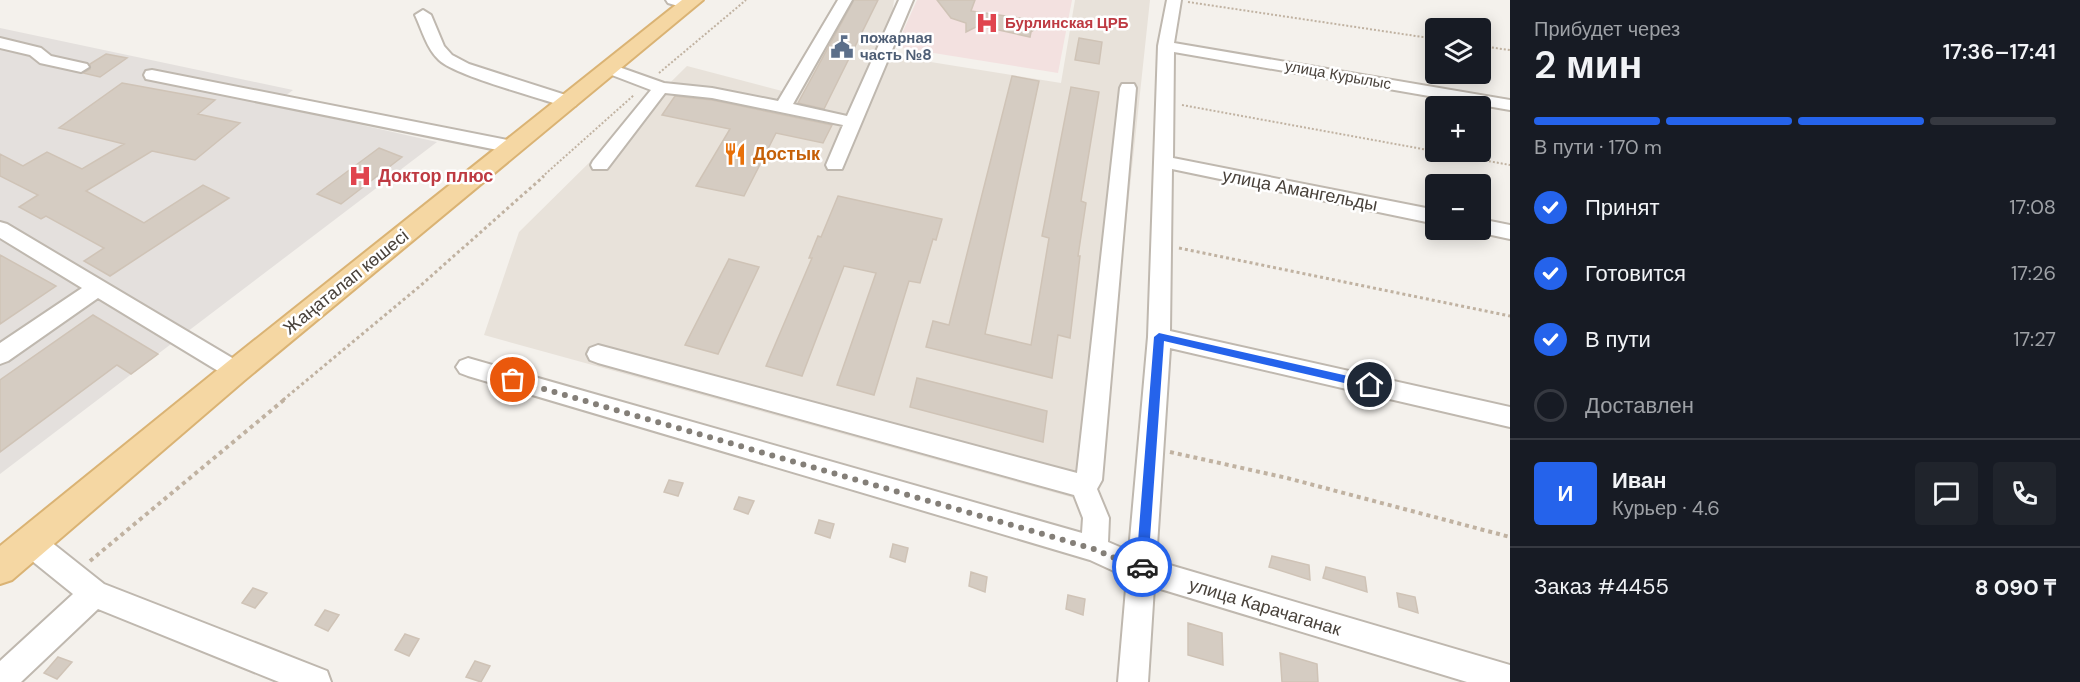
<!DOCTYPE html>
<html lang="ru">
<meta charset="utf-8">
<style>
:root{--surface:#171b24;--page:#20242c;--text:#f1f3f6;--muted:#9ea1a6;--line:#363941;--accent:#2563eb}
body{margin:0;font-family:"DM Sans",sans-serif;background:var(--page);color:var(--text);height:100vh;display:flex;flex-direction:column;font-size:22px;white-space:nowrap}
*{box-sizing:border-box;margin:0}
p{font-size:20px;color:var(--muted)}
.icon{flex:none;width:33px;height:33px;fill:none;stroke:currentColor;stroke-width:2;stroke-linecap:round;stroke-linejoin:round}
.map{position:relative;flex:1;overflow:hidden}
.details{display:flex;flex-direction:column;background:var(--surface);width:570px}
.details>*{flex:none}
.buttons{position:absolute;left:1425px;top:18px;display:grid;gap:12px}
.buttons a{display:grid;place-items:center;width:66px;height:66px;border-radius:6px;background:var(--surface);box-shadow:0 3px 15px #0003;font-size:30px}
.pin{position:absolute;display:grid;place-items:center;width:51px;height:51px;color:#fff;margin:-26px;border:3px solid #fff;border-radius:50%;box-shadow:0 2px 6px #0007}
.courier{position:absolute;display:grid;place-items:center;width:60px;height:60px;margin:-30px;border:4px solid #2563eb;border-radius:50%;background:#fff;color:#222;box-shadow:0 2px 8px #0007}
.head em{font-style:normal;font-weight:600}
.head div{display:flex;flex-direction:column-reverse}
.head{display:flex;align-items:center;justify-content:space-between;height:102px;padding:0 24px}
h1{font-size:39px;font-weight:600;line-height:45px}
.bar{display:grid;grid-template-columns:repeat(4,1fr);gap:9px 6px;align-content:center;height:72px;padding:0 24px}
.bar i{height:8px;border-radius:4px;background:var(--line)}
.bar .current{background:var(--accent)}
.bar p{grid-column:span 4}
.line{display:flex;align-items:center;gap:15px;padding:0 24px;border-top:2px solid var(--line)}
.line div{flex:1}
.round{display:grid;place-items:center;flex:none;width:63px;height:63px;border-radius:6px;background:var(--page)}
ol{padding:0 24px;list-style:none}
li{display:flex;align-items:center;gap:18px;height:66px}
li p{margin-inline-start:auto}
li .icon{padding:6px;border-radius:50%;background:var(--accent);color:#fff;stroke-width:4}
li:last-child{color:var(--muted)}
li i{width:33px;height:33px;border:3px solid var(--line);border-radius:50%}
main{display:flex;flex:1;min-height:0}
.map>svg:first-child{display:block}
.residential{fill:#e8e2da}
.industrial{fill:#e4e0dd}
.medical{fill:#f3e1e0}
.building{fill:#d5ccc2;stroke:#cfc3b6;stroke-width:1.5}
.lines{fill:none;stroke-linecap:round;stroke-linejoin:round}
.minor-casing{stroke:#bfb8af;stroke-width:4}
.major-casing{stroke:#dab374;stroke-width:4}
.path-far2{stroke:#c0b2a1;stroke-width:2;stroke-dasharray:2 2;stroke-linecap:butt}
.path-far1{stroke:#c0b2a1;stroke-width:3;stroke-dasharray:3 3;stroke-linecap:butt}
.path{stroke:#c0b2a1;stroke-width:4;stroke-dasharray:4 4;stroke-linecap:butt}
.minor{fill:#fff;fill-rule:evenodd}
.major{fill:#f5d7a3;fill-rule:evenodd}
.route{fill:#2563eb}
.done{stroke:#847f78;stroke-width:6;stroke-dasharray:0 10.8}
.labels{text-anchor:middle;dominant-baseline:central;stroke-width:5;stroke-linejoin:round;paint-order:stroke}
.far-health-label{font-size:15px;font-weight:bold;fill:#be3a42;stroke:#fff;text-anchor:start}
.far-service-label{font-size:15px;font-weight:bold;fill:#4e5e75;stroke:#fff;text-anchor:start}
.far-street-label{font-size:15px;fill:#48413a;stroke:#fff}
.food-label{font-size:18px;font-weight:bold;fill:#c56008;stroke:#fff;text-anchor:start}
.health-label{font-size:18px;font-weight:bold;fill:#be3a42;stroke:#fff;text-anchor:start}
.street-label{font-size:18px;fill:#48413a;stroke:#fff}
</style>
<main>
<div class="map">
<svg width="1510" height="682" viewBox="0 0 1510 682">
<rect width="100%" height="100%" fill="#f4f1ec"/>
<path class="residential" d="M836,0H894L887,55L1061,83L1075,0H1150L1096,504L484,335L519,232L687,66L782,91Z"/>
<path class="industrial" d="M0,28L293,90L273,105L437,142L0,474Z"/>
<path class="medical" d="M917,0H1072L1058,73L896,47Z"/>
<path class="building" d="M854,0H878L824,109L798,103Z
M937,0H975L971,11L1034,20L1032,25L1035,29L1031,32L1030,37L985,27H976L966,32V23L951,18Z
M1079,38L1102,42L1099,64L1075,60Z
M106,54L127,58L100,77L83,73L90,69V64Z
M1012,76L1039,81L985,334L1031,345L1049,238L1042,236L1071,87L1099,92L1081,201L1086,203L1078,256H1080L1070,338L1058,335L1052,378L926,347L933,321L949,325Z
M122,83L215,100L198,114L240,123L195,160L152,151L86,191L144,223L203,185L229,198L110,276L84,261L104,248L46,216L41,219L19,207L38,195L0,176V154L23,166L47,152L82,169L124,144L59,128Z
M675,96L712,100L832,125L823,143L776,133L744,196L696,186L730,129L662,115Z
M379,148L402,157L341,204L317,194Z
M838,196L942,219L936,240L933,239L920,283L909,281L874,395L837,385L876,273L844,266L802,376L766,366L812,258H809L818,236L821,237Z
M0,255L56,286L0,324Z
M729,259L759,267L718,354L685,345Z
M93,315L158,354L131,374L117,365L0,452V380Z
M917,378L1047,411L1043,442L910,407Z
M669,480L683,483L678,496L664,492Z
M739,497L754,501L748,514L734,509Z
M819,520L834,524L830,538L815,533Z
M893,544L908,548L905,562L890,557Z
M1272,556L1309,565L1310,580L1269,567Z
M1326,567L1365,577L1367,592L1323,578Z
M971,572L987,577L985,592L969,586Z
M253,588L267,593L255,608L242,603Z
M1397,593L1415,597L1418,613L1399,607Z
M1068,595L1085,599L1083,615L1066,609Z
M325,610L339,615L328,631L315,625Z
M1188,623L1222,633L1223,665L1188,655Z
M405,634L419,639L409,656L395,650Z
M1280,653L1317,664L1318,682H1282Z
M58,657L72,662L57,679L44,673Z
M475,661L490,666L481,682L466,677Z"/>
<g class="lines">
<g class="minor-casing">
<path id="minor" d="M666,0H688L695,5L688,9L668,3Z
M838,0H852L793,104L847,116L899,0H913L842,169H828L826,165L843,125L712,98L665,93L607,169H593L591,165L593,161L651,90L604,72L602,69L604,66H616L664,83L712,88L778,101Z
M1167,0H1181L1174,43L1510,100V110L1174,52L1173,158L1436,210V224L1172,169L1170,331L1510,407V427L1170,348L1156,561L1510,665V682H1467L1154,587L1148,682H1118L1127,577L1090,560L468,376L460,373L456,367L460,361L468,358L1082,533L1083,518L1074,495L598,363L590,360L587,354L590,348L598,345L1077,473L1120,88L1122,84H1134L1136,88L1102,480L1097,489L1109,518L1108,542L1129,551L1148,337L1158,46Z
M423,10L431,15L444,46L452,55L469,64L575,98L578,102L575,106H563C537,97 456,76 439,60C427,49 422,30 415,15Z
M0,38L41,48L51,56L87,64L89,67L81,72L40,63L30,55L0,48Z
M152,70L512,141L518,143L521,147L518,151L512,153L146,79L144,75L146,71Z
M1480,219L1510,225V239L1473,231L1480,230Z
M0,222L7,224L244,365L248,371L244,377L236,380L228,377L98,298L8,361L0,364V343L82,288L0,238Z
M31,531L41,534L104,584L327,671L331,682H279L98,609L21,682H0V661L73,594L21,552L17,543L21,534Z"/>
</g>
<g class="major-casing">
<path id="major" d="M682,0H703L246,379L12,580L0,584V546L226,363Z"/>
</g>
<path class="path-far2" d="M1188,2L1436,39
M1480,46L1510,50
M659,73L746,0
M1182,105L1510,165
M542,177L634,95"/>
<path class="path-far1" d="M1179,248L1510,316
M283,400L420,286L544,176"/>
<path class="path" d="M1170,452L1287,478L1510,537
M90,561L285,399"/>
<use href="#minor" class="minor"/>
<use href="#major" class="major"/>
</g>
<path class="route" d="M1159,333L1370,381L1375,385L1370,389L1164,341L1148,567L1142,572L1136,567L1154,337Z"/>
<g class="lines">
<path class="done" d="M513,380L1094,549L1142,570V567"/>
</g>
<defs>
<g id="hospital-bare" transform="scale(1.8)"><path d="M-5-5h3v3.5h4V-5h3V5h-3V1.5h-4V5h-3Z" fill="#e0444e" stroke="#fff" stroke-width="2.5" paint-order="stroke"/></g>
<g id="civic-bare" transform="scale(1.8)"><path d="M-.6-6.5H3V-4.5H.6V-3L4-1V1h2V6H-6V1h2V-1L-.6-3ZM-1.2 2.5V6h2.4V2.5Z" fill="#5c6f8a" stroke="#fff" stroke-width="2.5" paint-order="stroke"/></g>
<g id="restaurant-bare" transform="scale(1.8)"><path d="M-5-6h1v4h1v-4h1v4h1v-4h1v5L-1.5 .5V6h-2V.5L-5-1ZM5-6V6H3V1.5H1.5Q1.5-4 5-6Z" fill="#e8710a" stroke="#fff" stroke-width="2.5" paint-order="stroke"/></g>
</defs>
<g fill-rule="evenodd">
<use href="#hospital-bare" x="987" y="23"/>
<use href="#civic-bare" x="842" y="47"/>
<use href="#restaurant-bare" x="735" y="154"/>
<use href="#hospital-bare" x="360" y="176"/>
</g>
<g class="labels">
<g class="far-health-label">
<text x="1005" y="23">Бурлинская ЦРБ</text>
</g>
<g class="far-service-label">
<text x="860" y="38">пожарная<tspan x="860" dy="17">часть №8</tspan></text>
</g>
<g class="far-street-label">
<text transform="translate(1338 75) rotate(10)">улица Курылыс</text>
</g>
<g class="food-label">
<text x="753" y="154">Достык</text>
</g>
<g class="health-label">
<text x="378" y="176">Доктор плюс</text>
</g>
<g class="street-label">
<text transform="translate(1300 190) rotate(11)">улица Амангельды</text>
<text transform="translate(346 282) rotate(-39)">Жаңаталап көшесі</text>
<text transform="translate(1265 607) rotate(17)">улица Карачаганак</text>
</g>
</g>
</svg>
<div class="buttons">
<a><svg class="icon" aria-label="layers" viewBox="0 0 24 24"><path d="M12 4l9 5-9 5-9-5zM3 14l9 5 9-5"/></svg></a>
<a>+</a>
<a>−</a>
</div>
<div class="pin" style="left:513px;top:380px;background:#ea580c"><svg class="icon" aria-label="bag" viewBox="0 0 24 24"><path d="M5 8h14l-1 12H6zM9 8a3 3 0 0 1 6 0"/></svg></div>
<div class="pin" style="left:1370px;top:385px;background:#1f2937"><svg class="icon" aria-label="home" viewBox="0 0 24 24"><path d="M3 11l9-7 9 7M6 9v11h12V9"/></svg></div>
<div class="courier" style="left:1142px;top:567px"><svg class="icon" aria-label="car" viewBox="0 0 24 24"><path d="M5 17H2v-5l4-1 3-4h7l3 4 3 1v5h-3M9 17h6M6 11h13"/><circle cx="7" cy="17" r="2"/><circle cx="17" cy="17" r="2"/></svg></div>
</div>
<section class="details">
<div class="head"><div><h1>2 мин</h1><p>Прибудет через</p></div><em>17:36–17:41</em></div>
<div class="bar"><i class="current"></i><i class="current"></i><i class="current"></i><i></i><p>В пути · 170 m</p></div>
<ol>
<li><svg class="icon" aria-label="check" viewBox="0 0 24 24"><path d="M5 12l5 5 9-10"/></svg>Принят<p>17:08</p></li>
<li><svg class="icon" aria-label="check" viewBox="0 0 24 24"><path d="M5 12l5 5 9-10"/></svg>Готовится<p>17:26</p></li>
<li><svg class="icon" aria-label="check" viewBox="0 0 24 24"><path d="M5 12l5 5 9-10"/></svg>В пути<p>17:27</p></li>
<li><i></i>Доставлен</li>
</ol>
<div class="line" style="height:108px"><b class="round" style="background:var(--accent);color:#fff">И</b><div><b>Иван</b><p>Курьер · 4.6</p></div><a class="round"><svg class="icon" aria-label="chat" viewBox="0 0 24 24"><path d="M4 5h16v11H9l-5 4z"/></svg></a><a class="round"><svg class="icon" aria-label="phone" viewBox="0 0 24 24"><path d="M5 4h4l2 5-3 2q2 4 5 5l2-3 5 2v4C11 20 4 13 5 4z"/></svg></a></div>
<div class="line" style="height:78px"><div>Заказ #4455</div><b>8 090 ₸</b></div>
</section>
</main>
